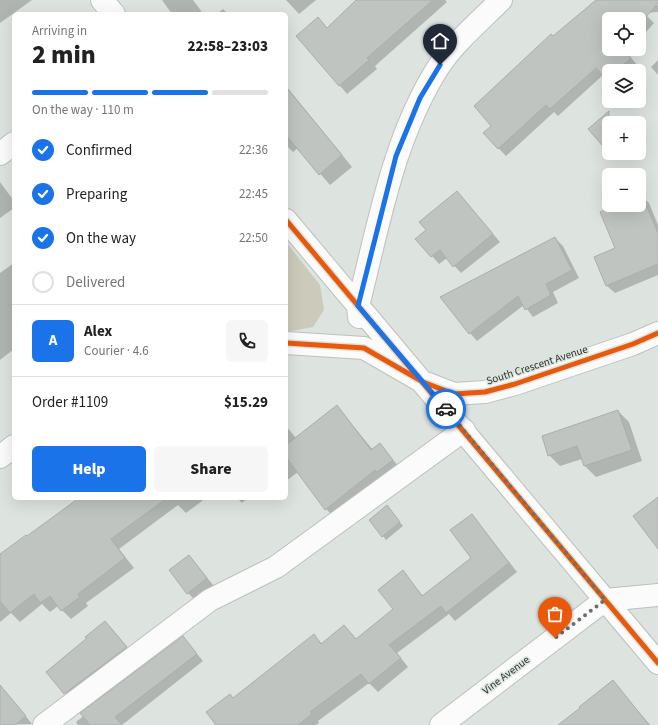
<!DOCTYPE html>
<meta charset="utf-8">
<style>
:root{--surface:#fff;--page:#f6f6f6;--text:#222;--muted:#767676;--line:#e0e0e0;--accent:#1a73e8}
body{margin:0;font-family:"Source Sans 3",sans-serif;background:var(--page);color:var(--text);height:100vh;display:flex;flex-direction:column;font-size:15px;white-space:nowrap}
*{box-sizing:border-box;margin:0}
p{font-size:13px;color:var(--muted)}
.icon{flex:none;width:22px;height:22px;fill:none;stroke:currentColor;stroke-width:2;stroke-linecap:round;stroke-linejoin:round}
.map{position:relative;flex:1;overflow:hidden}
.drawer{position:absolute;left:12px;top:12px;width:276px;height:488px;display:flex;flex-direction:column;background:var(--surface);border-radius:6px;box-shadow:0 4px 16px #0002}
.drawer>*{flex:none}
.tools{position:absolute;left:602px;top:12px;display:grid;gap:8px}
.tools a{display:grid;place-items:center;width:44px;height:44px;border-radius:6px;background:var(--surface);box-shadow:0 4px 16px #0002;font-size:20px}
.pin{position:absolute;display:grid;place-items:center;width:34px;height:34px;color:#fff;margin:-41px -17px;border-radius:50% 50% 50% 0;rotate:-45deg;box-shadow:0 0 4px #0007}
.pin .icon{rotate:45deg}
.courier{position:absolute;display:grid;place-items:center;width:40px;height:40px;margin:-20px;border:3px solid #1a73e8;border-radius:50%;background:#fff;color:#222;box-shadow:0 1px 5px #0007}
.summary em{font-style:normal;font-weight:800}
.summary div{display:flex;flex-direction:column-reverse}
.summary{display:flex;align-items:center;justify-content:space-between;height:68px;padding:0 20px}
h1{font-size:26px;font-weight:800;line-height:30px}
.bar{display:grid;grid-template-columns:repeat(4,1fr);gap:6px 4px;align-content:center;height:48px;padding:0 20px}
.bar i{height:5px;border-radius:3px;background:var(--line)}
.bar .current{background:var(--accent)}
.bar p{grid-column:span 4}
.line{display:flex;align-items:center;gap:10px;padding:0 20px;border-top:1px solid var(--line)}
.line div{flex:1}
.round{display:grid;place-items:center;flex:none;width:42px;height:42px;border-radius:6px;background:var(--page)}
ol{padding:0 20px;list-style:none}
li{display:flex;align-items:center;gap:12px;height:44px}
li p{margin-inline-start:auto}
li .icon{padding:4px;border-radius:50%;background:var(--accent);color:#fff;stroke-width:4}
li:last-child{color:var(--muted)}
li i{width:22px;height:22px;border:2px solid var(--line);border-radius:50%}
.cta{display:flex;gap:8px;margin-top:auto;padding:8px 20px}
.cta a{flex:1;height:46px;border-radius:6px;background:var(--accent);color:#fff;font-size:16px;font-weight:800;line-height:46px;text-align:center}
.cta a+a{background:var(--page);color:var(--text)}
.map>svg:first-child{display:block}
.green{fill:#cccabb}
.shadow{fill:#0003}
.building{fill:#bfc4c1;stroke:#aaafac}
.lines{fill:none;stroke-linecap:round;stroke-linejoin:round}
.minor-casing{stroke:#bdc1be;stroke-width:24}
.minor{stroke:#fafbfa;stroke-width:22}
.cycleway-casing{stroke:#dbe5dd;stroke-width:8}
.cycleway{stroke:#e8590c;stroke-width:5}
.done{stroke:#6b706c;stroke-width:4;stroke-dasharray:0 7.2}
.route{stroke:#1a73e8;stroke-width:5}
.labels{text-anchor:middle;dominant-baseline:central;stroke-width:3;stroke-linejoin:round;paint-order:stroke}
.street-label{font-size:11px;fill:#2e322f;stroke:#dbe5dd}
</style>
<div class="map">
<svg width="658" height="725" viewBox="0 0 658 725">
<rect width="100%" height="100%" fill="#dde3de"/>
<path class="green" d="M286,242L320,285L324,310L313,327L286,332Z"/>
<path class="shadow" d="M0,0H32L0,23Z
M162,0H193L202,12L199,14H172Z
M286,0H316L299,14Z
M355,0H445L447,2L375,66L377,69L347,94L297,36L318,18L327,28L356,1Z
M598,0H652L658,6V12L644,13L654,23L639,40V19H609V49H631L627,53L638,66L632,71H609V81L603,75L558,116L554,112L506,156L484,133L493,126L553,37Z
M223,9L228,14H217Z
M658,60V75L651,67Z
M286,86L352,167L330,185L298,148L293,152L286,145Z
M610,153H618L614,157Z
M0,182L14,201V208L0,218Z
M457,192L500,242L461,273L447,258L439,264L417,239L427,230Z
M642,196L649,203L658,225V275L615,293L607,286L596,257L616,249L620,205H639V197Z
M555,238L563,246L579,278L553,292L558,303L533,317L524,305L477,341L470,333Z
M14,263V349L0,360V273Z
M337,406L373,450L380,445L401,469L335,518L326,509L298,472L286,481V426L296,438Z
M618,411L629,422L642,461L596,477L585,466L582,459L560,466L549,455Z
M81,498H206L186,513L178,505L119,549L134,568L86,603L88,606L71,619L58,606L50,612L42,604L20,622L11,613L0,622V563L27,537Z
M237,498H248L242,503Z
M390,510L403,526L386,540L383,536Z
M472,515L517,572L455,621L449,614L397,653L408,667L378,692L369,683L318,721L319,723L316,725H216L234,699L314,635L322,644L344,626L356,639L394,609L403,572L423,596L472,558Z
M189,556L214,586L195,600L188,593Z
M112,629L133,655L73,701L47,672Z
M183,637L203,661L122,725H78L76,722Z
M613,681L650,725H560Z
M9,697L16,704L32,724L0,725V703Z"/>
<path class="building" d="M356,0H433L367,58L369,60L339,86L296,36L318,17L327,28Z
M596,0H658V3L639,25V19H609V49H624L631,58L616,71H609V77L606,79L596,68L550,109L546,105L498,149L483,133L491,126L474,106L551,34L553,36Z
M286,87L342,155L319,175L286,135Z
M609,111V153L588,129Z
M457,191L493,234L453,267L440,250L431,257L415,239L426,230L419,222Z
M617,205H646L658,233V264L606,286L594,257L615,248L600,212Z
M555,237L572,270L546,284L551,295L525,310L518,296L469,334L440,297Z
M337,405L371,450L380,443L393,460L377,472L375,470L325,510L286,457V445Z
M618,410L632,450L584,466L577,446L548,456L542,436Z
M658,497V549L633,516Z
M79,498H167L111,539L125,558L78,594L80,597L61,611L50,596L40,603L34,594L10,613L0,601V554L26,535L27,536Z
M387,505L400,522L382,537L369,520Z
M472,514L509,563L446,613L441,606L389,645L401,658L369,684L361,674L310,712L312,714L298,725H216L206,712L230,694L233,698L314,634L321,644L344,625L356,639L393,609L378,590L403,570L422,596L471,558L450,530Z
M189,555L207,578L187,594L169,570Z
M105,621L127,647L64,694L46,672L87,638L85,637Z
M183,636L197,654L115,717L122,725H90L80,713Z
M613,680L649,725H558L580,708L579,707Z
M0,685L26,716L15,725H0Z"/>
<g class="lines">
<g class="minor-casing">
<path id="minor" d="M102,0L114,14
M0,154L14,143
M286,220L658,663
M359,317L358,306C379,224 393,138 439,66C454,43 482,19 501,0
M286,343L364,348L423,382L454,394L485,392L515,384L633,344L658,333
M0,457L14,446
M44,725L210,600L276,567L464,430
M441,725L605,600L658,595"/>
</g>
<use href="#minor" class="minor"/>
<g class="cycleway-casing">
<path id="cycleway" d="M286,220L658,663
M286,343L364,348L423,382L454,394L485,392L515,384L633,344L658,333"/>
</g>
<use href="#cycleway" class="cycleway"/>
</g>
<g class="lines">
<path class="done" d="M446,409L605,600L555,638"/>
<path class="route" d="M440,65L420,98L396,156L358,306L446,409"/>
</g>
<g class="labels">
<g class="street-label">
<text transform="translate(537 365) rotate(-18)">South Crescent Avenue</text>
<text transform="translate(506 675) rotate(-37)">Vine Avenue</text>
</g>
</g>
</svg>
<div class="tools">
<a><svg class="icon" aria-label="locate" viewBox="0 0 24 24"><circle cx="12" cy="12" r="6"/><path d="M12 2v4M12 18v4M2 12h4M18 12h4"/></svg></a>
<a><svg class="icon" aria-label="layers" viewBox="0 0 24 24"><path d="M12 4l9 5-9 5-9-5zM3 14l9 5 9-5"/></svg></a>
<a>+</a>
<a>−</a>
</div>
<div class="pin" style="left:555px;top:638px;background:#ea580c"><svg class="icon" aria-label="bag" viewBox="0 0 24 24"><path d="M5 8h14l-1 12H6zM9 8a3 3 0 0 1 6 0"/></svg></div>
<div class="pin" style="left:440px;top:65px;background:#1f2937"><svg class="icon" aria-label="home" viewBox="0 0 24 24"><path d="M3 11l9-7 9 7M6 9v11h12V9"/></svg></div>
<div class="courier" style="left:446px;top:409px"><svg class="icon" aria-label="car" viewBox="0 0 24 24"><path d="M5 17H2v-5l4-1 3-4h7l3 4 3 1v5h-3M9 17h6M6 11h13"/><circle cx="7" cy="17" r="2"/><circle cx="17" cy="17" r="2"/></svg></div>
<section class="drawer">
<div class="summary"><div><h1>2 min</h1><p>Arriving in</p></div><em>22:58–23:03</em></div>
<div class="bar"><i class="current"></i><i class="current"></i><i class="current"></i><i></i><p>On the way · 110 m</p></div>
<ol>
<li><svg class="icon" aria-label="check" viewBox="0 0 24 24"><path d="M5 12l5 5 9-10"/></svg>Confirmed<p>22:36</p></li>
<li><svg class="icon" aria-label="check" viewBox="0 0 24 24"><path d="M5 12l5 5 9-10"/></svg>Preparing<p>22:45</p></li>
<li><svg class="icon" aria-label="check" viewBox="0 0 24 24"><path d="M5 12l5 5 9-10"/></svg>On the way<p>22:50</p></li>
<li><i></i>Delivered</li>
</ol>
<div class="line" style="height:72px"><b class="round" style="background:var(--accent);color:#fff">A</b><div><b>Alex</b><p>Courier · 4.6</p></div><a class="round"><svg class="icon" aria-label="phone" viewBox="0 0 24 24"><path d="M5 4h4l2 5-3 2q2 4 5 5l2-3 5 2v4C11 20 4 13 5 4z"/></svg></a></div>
<div class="line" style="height:52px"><div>Order #1109</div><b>$15.29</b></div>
<div class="cta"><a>Help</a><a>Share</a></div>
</section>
</div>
